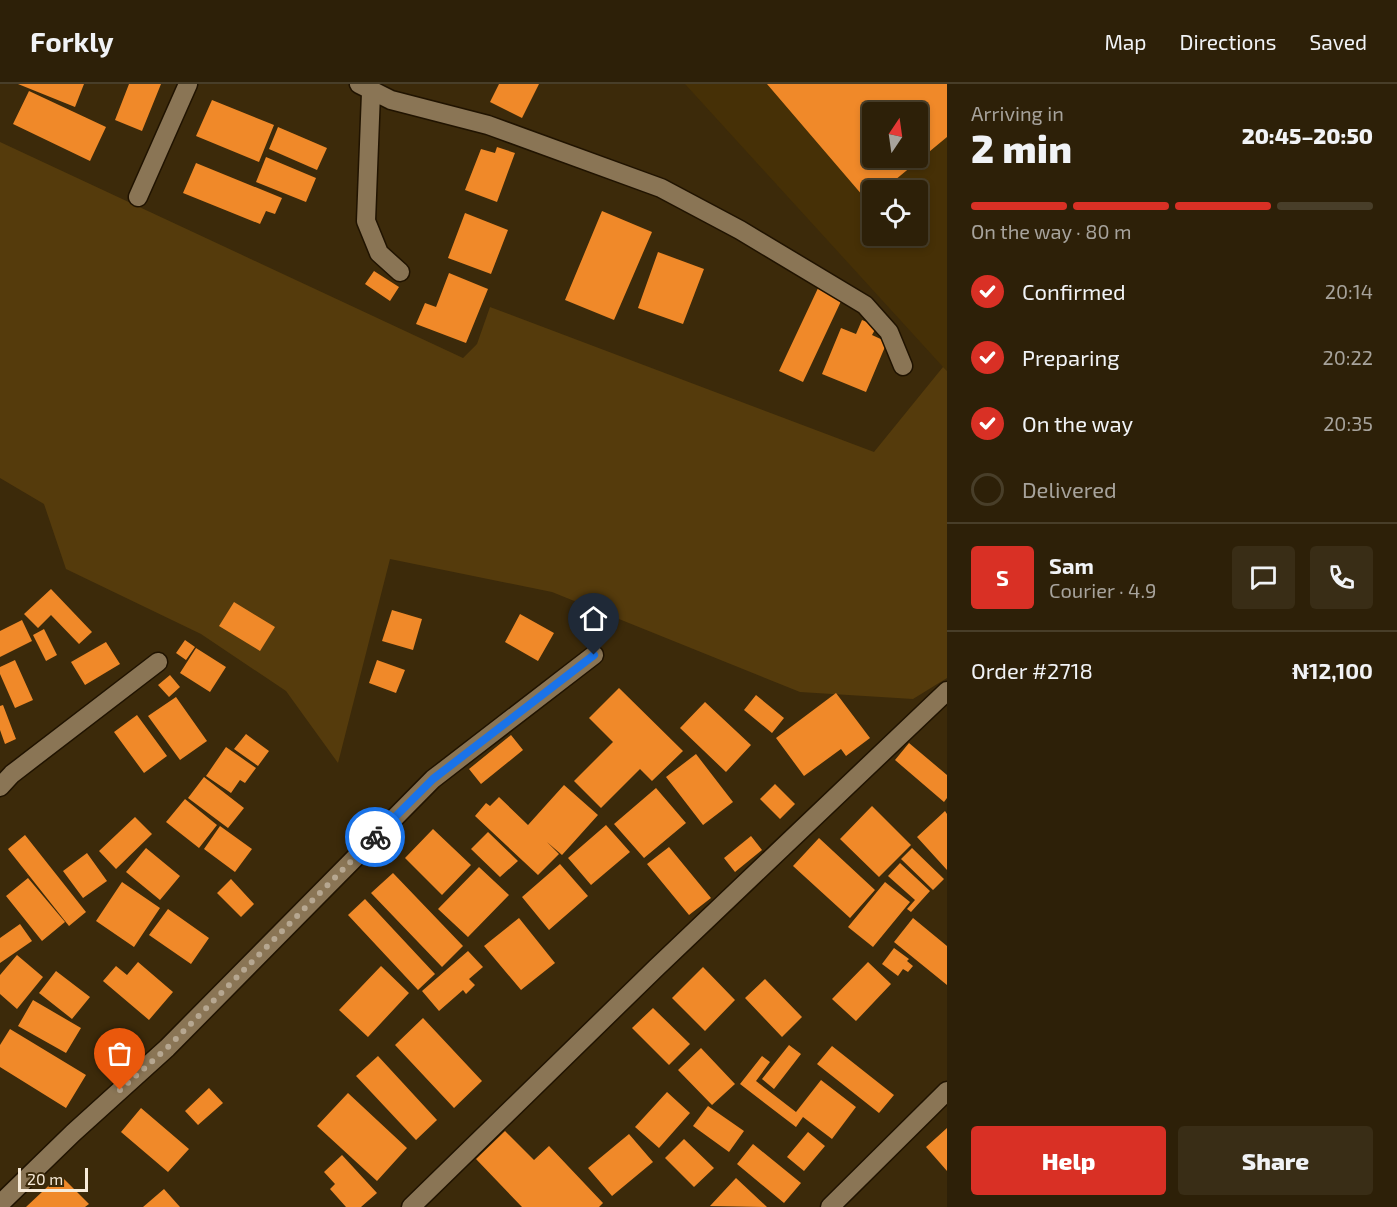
<!DOCTYPE html>
<meta charset="utf-8">
<style>
:root{--surface:#2d2008;--page:#392d16;--text:#f1f3f6;--muted:#a7a39c;--line:#483e29;--accent:#d93025}
body{margin:0;font-family:"Exo 2",sans-serif;background:var(--page);color:var(--text);height:100vh;display:flex;flex-direction:column;font-size:22px;white-space:nowrap}
*{box-sizing:border-box;margin:0}
p{font-size:20px;color:var(--muted)}
.icon{flex:none;width:33px;height:33px;fill:none;stroke:currentColor;stroke-width:2;stroke-linecap:round;stroke-linejoin:round}
.map{position:relative;flex:1;overflow:hidden}
.panel{display:flex;flex-direction:column;background:var(--surface);width:450px}
.panel>*{flex:none}
.needle{width:39px;rotate:13deg}
.tools{position:absolute;left:862px;top:18px;display:grid;gap:12px}
.tools a{display:grid;place-items:center;width:66px;height:66px;border-radius:6px;background:var(--surface);box-shadow:0 3px 9px #0003,0 0 0 2px var(--line);font-size:30px}
.scale{position:absolute;left:18px;bottom:15px;width:70px;box-sizing:border-box;padding-left:6px;border:3px solid #f7ebd9;border-top:0;font-size:16px;line-height:21px;white-space:nowrap;color:#f7ebd9;-webkit-text-stroke:4px #3c2a0a;paint-order:stroke}
.pin{position:absolute;display:grid;place-items:center;width:51px;height:51px;color:#fff;margin:-62px -26px;border-radius:50% 50% 50% 0;rotate:-45deg;box-shadow:0 0 6px #0007}
.pin .icon{rotate:45deg}
.courier{position:absolute;display:grid;place-items:center;width:60px;height:60px;margin:-30px;border:4px solid #1a73e8;border-radius:50%;background:#fff;color:#222;box-shadow:0 2px 8px #0007}
.head em{font-style:normal;font-weight:800}
.head div{display:flex;flex-direction:column-reverse}
.head{display:flex;align-items:center;justify-content:space-between;height:102px;padding:0 24px}
h1{font-size:39px;font-weight:800;line-height:45px}
.bar{display:grid;grid-template-columns:repeat(4,1fr);gap:9px 6px;align-content:center;height:72px;padding:0 24px}
.bar i{height:8px;border-radius:4px;background:var(--line)}
.bar .active{background:var(--accent)}
.bar p{grid-column:span 4}
.line{display:flex;align-items:center;gap:15px;padding:0 24px;border-top:2px solid var(--line)}
.line div{flex:1}
.round{display:grid;place-items:center;flex:none;width:63px;height:63px;border-radius:6px;background:var(--page)}
ol{padding:0 24px;list-style:none}
li{display:flex;align-items:center;gap:18px;height:66px}
li p{margin-inline-start:auto}
li .icon{padding:6px;border-radius:50%;background:var(--accent);color:#fff;stroke-width:4}
li:last-child{color:var(--muted)}
li i{width:33px;height:33px;border:3px solid var(--line);border-radius:50%}
.cta{display:flex;gap:12px;margin-top:auto;padding:12px 24px}
.cta a{flex:1;height:69px;border-radius:6px;background:var(--accent);color:#fff;font-size:24px;font-weight:800;line-height:69px;text-align:center}
.cta a+a{background:var(--page);color:var(--text)}
header{display:flex;align-items:center;gap:36px;box-sizing:border-box;height:84px;padding:0 30px;background:var(--surface);border-bottom:2px solid var(--line)}
header strong{font-size:28px}
nav{display:flex;gap:33px;margin-inline-start:auto;font-size:21px}
main{display:flex;flex:1;min-height:0}
.map>svg:first-child{display:block}
.built{fill:#463006;fill-rule:evenodd}
.green{fill:#553b0c}
.building{fill:#f08929;fill-rule:evenodd}
.lines{fill:none;stroke-linecap:round;stroke-linejoin:round}
.minor-casing{stroke:#201300;stroke-width:21}
.minor{stroke:#8a7555;stroke-width:18}
.done{stroke:#b6a791;stroke-width:6;stroke-dasharray:0 10.8}
.route{stroke:#1a73e8;stroke-width:8}
</style>
<header>
<strong>Forkly</strong>
<nav><a>Map</a><a>Directions</a><a>Saved</a></nav>
</header>
<main>
<div class="map">
<svg width="947" height="1123" viewBox="0 0 947 1123">
<rect width="100%" height="100%" fill="#3c2a0a"/>
<path class="built" d="M685,0H947V287L943,283ZM873,28H918V74H873ZM873,106H918V152H873Z"/>
<path class="green" d="M0,58L463,274L477,260L490,223L874,368L943,283L947,287V594L913,615L800,608L552,508L390,475L338,679L286,607L201,550L66,485L44,420L0,394Z"/>
<path class="building" d="M18,0H84L75,23Z
M129,0H161L142,47L115,36Z
M499,0H539L522,34L490,18Z
M767,0H947V53L883,106H873V115L869,119ZM873,28H918V74H873Z
M29,7L106,43L90,77L13,40Z
M212,16L274,41L259,78L196,52Z
M278,43L327,64L317,86L269,65Z
M497,63L515,69L497,118L465,106L481,65L495,69Z
M266,73L316,94L306,118L256,98Z
M196,79L282,114L275,130L266,127L260,140L183,109Z
M602,127L652,148L614,236L565,216Z
M465,129L508,146L491,190L448,174Z
M658,168L704,185L683,240L638,224Z
M374,187L399,203L390,217L365,200Z
M449,189L488,205L466,259L416,240L425,219L436,223Z
M819,202L843,213L803,298L779,287Z
M862,236L877,242L872,251L887,258L866,308L822,290L841,244L856,250Z
M51,505L92,548L79,560L51,531L38,544L24,530Z
M234,518L275,543L260,567L219,542Z
M392,526L422,535L413,566L382,557Z
M520,530L554,549L538,577L505,558Z
M22,536L32,557L0,573V547Z
M44,545L57,571L46,577L33,551Z
M185,556L195,563L186,576L176,569Z
M106,558L120,580L85,601L71,578Z
M196,564L226,583L210,608L180,589Z
M15,576L33,616L15,624L0,590V583Z
M377,576L405,586L396,609L369,599Z
M170,591L180,603L169,613L158,601Z
M619,604L683,667L652,697L640,685L601,724L574,697L613,658L589,634Z
M836,609L870,654L846,672L841,665L804,692L776,654Z
M756,611L784,634L772,649L744,626Z
M176,613L207,657L180,676L148,632Z
M705,618L751,661L726,688L680,644Z
M3,621L16,655L5,660L0,646V622Z
M137,631L167,672L144,689L114,648Z
M246,650L269,667L258,682L234,665Z
M511,651L523,666L481,700L469,685Z
M909,659L947,691V714L944,718L895,676Z
M226,663L256,684L245,699L240,696L231,709L206,692Z
M696,670L733,718L703,741L666,693Z
M204,693L244,724L228,744L188,714Z
M775,700L795,720L780,735L760,715Z
M564,701L598,731L562,771L547,758L559,770L538,791L475,732L486,719L490,722L499,713L528,741Z
M656,704L686,739L644,774L614,740Z
M185,715L217,741L199,764L166,738Z
M872,722L911,761L879,793L840,755Z
M945,727L947,730V786L917,753Z
M135,733L152,750L116,785L99,767Z
M606,741L630,768L591,801L568,774Z
M220,742L252,765L235,788L204,765Z
M433,745L471,781L442,811L405,774Z
M488,748L518,777L500,793L471,765Z
M25,751L86,828L69,842L8,765Z
M751,752L762,766L735,788L724,774Z
M819,754L875,806L850,834L793,782Z
M669,763L711,814L689,831L647,780Z
M146,764L180,792L160,816L126,788Z
M912,764L944,795L933,806L901,775Z
M87,769L107,797L83,814L63,787Z
M900,779L930,807L911,828L907,825L915,816L888,792Z
M560,780L588,812L549,846L522,813Z
M479,783L509,811L468,853L438,825Z
M393,789L463,862L442,883L371,809Z
M28,794L65,838L42,857L6,812Z
M231,795L254,820L241,833L217,809Z
M122,798L160,824L134,863L96,837Z
M885,798L910,818L873,863L848,843Z
M365,815L435,890L418,906L348,831Z
M168,825L209,854L191,880L149,851Z
M519,834L555,879L521,906L484,862Z
M913,834L947,862V901L894,858Z
M20,840L32,857L0,879V854Z
M894,864L909,875L907,877L913,882L908,888L903,885L898,892L882,880Z
M468,867L483,883L469,895L475,901L466,910L463,906L439,927L422,907Z
M17,871L43,893L17,925L0,910V891Z
M138,878L173,908L149,936L103,897L116,882L127,891Z
M868,878L891,900L856,937L832,915Z
M381,882L409,909L368,953L339,926Z
M703,883L735,916L705,947L672,914Z
M56,887L90,913L72,935L39,909Z
M765,895L802,933L782,953L745,914Z
M33,916L81,944L66,969L18,942Z
M653,924L690,960L669,981L632,944Z
M423,934L482,997L454,1024L395,961Z
M10,945L86,991L66,1024L0,983V961Z
M789,961L801,970L774,1005L762,995Z
M832,962L894,1011L879,1029L817,980Z
M701,964L735,1000L712,1021L678,986Z
M378,972L437,1036L416,1056L356,992Z
M762,972L770,978L756,997L796,1028L821,996L856,1023L832,1055L803,1033L796,1043L740,1000Z
M209,1004L223,1019L198,1041L185,1027Z
M667,1008L690,1029L659,1064L635,1043Z
M348,1009L407,1064L377,1097L317,1042Z
M708,1022L744,1047L729,1068L693,1042Z
M141,1024L189,1065L168,1088L121,1048Z
M947,1044V1087L926,1063Z
M505,1047L534,1076L549,1062L603,1119L599,1123H522L476,1075Z
M808,1048L825,1062L804,1087L787,1073Z
M629,1050L653,1078L612,1112L588,1084Z
M684,1055L714,1084L694,1103L665,1074Z
M753,1060L801,1099L784,1119L737,1080Z
M342,1071L377,1109L361,1123H346L330,1105L335,1100L324,1088Z
M60,1091L89,1120L85,1123H26Z
M736,1094L767,1123L710,1122Z
M164,1105L180,1123H143Z"/>
<g class="lines">
<g class="minor-casing">
<path id="minor" d="M359,0L391,16L488,41L661,104L740,146L865,221L889,248L903,282
M371,9L366,137L379,169L400,188
M138,113L188,0
M0,703L12,690L158,578
M0,1120L73,1049L167,964L433,695L594,571
M411,1123L656,884L947,607
M830,1123L947,1007"/>
</g>
<use href="#minor" class="minor"/>
</g>
<g class="lines">
<path class="done" d="M120,1006L167,964L375,753"/>
<path class="route" d="M375,753L433,695L594,571"/>
</g>
</svg>
<div class="tools">
<a><svg class="needle" viewBox="-14 -14 28 28"><path d="M0-13l5 13h-10z" fill="#e53935"/><path d="M0 13l5-13h-10z" fill="#a7a39c"/></svg></a>
<a><svg class="icon" aria-label="locate" viewBox="0 0 24 24"><circle cx="12" cy="12" r="6"/><path d="M12 2v4M12 18v4M2 12h4M18 12h4"/></svg></a>
</div>
<div class="scale">20 m</div>
<div class="pin" style="left:120px;top:1006px;background:#ea580c"><svg class="icon" aria-label="bag" viewBox="0 0 24 24"><path d="M5 8h14l-1 12H6zM9 8a3 3 0 0 1 6 0"/></svg></div>
<div class="pin" style="left:594px;top:571px;background:#1f2937"><svg class="icon" aria-label="home" viewBox="0 0 24 24"><path d="M3 11l9-7 9 7M6 9v11h12V9"/></svg></div>
<div class="courier" style="left:375px;top:753px"><svg class="icon" aria-label="bike" viewBox="0 0 24 24"><circle cx="6" cy="16" r="4"/><circle cx="18" cy="16" r="4"/><path d="M6 16l4-8h5l3 8M10 8l3 8H6M13 5h3"/></svg></div>
</div>
<section class="panel">
<div class="head"><div><h1>2 min</h1><p>Arriving in</p></div><em>20:45–20:50</em></div>
<div class="bar"><i class="active"></i><i class="active"></i><i class="active"></i><i></i><p>On the way · 80 m</p></div>
<ol>
<li><svg class="icon" aria-label="check" viewBox="0 0 24 24"><path d="M5 12l5 5 9-10"/></svg>Confirmed<p>20:14</p></li>
<li><svg class="icon" aria-label="check" viewBox="0 0 24 24"><path d="M5 12l5 5 9-10"/></svg>Preparing<p>20:22</p></li>
<li><svg class="icon" aria-label="check" viewBox="0 0 24 24"><path d="M5 12l5 5 9-10"/></svg>On the way<p>20:35</p></li>
<li><i></i>Delivered</li>
</ol>
<div class="line" style="height:108px"><b class="round" style="background:var(--accent);color:#fff">S</b><div><b>Sam</b><p>Courier · 4.9</p></div><a class="round"><svg class="icon" aria-label="chat" viewBox="0 0 24 24"><path d="M4 5h16v11H9l-5 4z"/></svg></a><a class="round"><svg class="icon" aria-label="phone" viewBox="0 0 24 24"><path d="M5 4h4l2 5-3 2q2 4 5 5l2-3 5 2v4C11 20 4 13 5 4z"/></svg></a></div>
<div class="line" style="height:78px"><div>Order #2718</div><b>₦12,100</b></div>
<div class="cta"><a>Help</a><a>Share</a></div>
</section>
</main>
